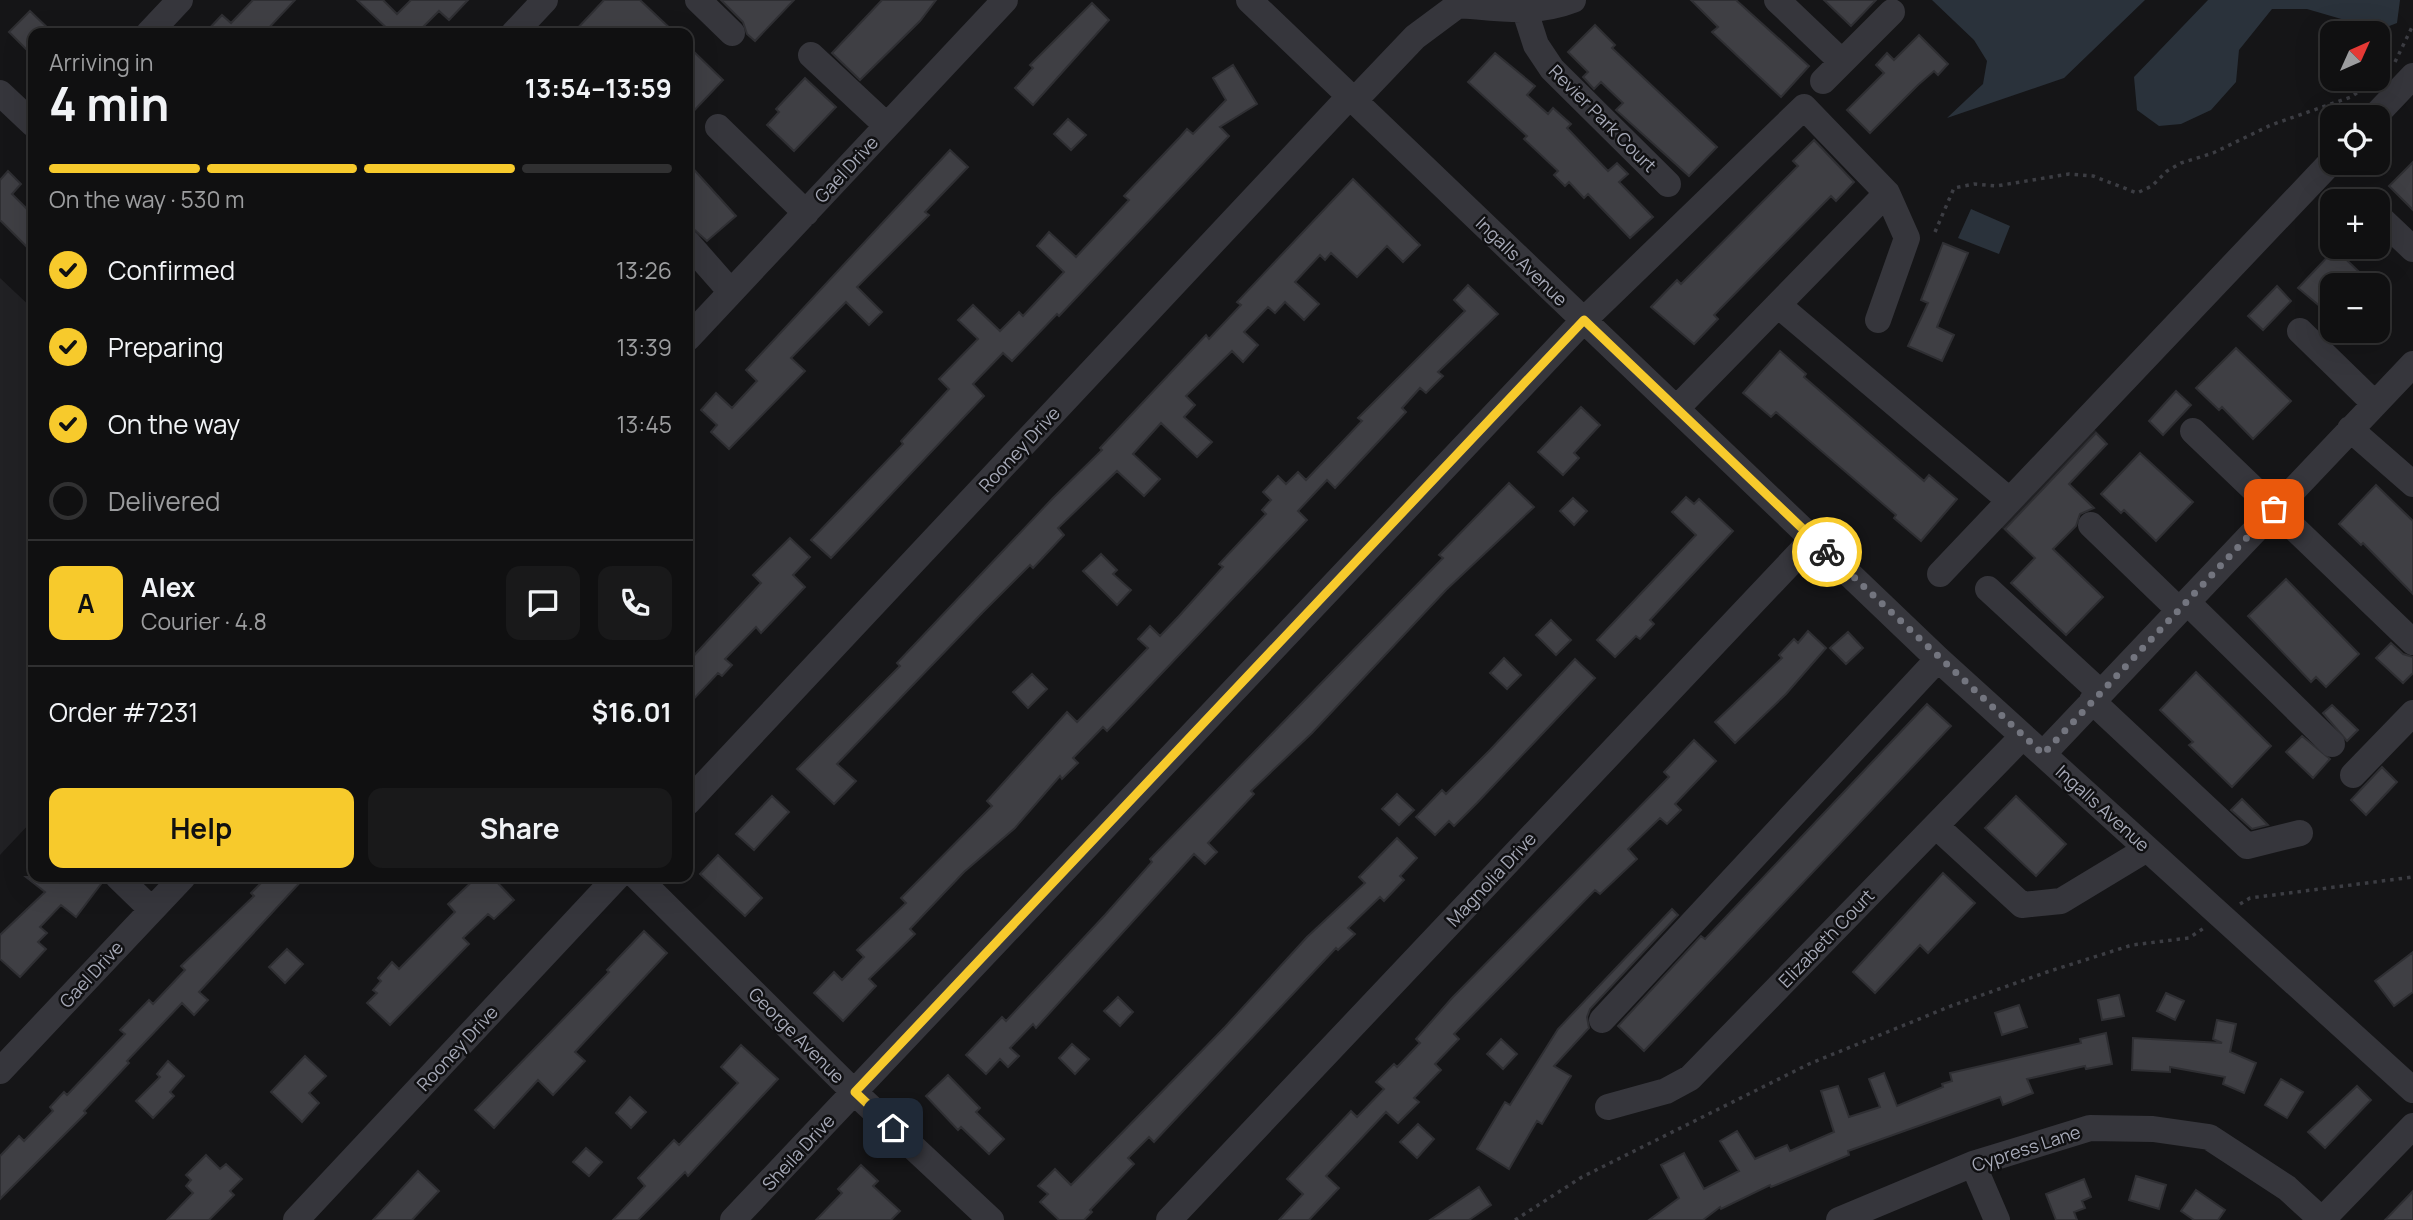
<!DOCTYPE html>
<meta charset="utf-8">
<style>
:root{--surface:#101011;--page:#19191a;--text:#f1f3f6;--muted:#9c9d9f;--line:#303031;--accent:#f7ca2c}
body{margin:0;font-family:Manrope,sans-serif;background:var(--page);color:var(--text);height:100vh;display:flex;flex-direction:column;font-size:26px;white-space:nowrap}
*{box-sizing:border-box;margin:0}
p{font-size:23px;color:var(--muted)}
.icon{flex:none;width:38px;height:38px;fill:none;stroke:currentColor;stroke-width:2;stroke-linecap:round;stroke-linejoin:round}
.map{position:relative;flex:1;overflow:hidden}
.details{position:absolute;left:28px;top:28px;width:665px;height:854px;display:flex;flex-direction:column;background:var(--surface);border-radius:14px;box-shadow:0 7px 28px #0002,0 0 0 2px var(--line)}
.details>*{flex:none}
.needle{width:46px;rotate:45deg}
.buttons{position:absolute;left:2320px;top:21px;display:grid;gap:14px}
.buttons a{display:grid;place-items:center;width:70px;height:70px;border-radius:14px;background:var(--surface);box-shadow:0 7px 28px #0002,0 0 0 2px var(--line);font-size:35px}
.pin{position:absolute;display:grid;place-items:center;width:60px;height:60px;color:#fff;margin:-30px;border-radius:14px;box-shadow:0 4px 10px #0006}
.courier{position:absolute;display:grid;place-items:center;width:70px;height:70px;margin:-35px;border:5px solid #f7ca2c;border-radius:50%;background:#fff;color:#222;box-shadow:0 2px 9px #0007}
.headline em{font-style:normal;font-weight:700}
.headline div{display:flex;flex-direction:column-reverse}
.headline{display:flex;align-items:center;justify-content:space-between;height:119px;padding:0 21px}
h1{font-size:46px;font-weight:700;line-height:52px}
.bar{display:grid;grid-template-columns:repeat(4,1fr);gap:10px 7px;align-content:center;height:84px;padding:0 21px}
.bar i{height:9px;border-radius:5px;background:var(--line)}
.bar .selected{background:var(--accent)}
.bar p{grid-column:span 4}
.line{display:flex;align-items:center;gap:18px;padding:0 21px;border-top:2px solid var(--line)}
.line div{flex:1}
.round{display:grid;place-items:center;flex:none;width:74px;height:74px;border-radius:14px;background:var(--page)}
ol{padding:0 21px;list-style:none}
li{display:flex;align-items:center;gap:21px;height:77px}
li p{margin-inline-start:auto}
li .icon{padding:7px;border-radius:50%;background:var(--accent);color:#111;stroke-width:4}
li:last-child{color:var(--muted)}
li i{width:38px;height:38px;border:4px solid var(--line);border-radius:50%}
.primary-button{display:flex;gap:14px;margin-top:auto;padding:14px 21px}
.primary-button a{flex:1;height:80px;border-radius:14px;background:var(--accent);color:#111;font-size:28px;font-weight:700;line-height:80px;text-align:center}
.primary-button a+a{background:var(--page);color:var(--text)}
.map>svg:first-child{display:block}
.built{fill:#212124}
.water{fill:#2a323b}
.building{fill:#3f3f44;stroke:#2f2f33;stroke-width:2}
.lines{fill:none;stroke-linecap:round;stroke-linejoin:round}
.path{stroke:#3c3d43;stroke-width:3.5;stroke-dasharray:3.5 5;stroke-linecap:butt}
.minor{stroke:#36363c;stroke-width:26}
.done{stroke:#73757f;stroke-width:7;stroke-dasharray:0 12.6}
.route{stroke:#f7ca2c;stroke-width:9}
.labels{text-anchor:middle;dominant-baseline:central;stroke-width:5;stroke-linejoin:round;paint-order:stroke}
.street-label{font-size:18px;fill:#a6a9b7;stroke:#101012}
</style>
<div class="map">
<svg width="2413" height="1220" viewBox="0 0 2413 1220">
<rect width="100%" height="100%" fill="#151517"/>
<path class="built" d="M0,278L33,309V820L0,855Z
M2092,427L2106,441L2012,538L1998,524Z"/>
<path class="water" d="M1932,0H2145L2064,78L1947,118L1983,84L1987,61L1974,40Z
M2208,0H2400L2397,23L2379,30L2307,9H2272L2239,50L2236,82L2211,110L2181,124L2159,126L2137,110L2134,77Z
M1971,209L2010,226L1999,254L1958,238Z"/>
<path class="building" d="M253,0H295L264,33H205L222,15L231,23Z
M357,0H383L397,14L411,0H468L449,20L439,11L417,33H392Z
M604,0H640L675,33H573Z
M721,0H794L755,41L747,34L743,22Z
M882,0H936L920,21L860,80L832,53Z
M1691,0H1736L1809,66L1781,97L1712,32L1718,27Z
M1824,0H1876L1851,26Z
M1092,3L1109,20L1033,105L1015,88L1033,68L1030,65Z
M30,11L53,33H33V56L9,32Z
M1595,25L1615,45L1612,48L1717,147L1689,176L1616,110L1623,103L1601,82L1594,89L1583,77L1588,72L1568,52Z
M1919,35L1948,64L1938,75L1934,71L1918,85L1870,133L1847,110L1884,73L1876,65L1887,53L1894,60Z
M688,46L723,80L688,117Z
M1495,53L1535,86L1527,95L1548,114L1553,108L1571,124L1567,128L1608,171L1617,163L1628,174L1619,182L1653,217L1630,238L1588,194L1584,198L1569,182L1565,186L1554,175L1558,171L1524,139L1527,136L1468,82Z
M1233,65L1257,104L1220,127L1229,136L1059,316L1057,314L1012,361L1003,353L973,384L984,396L831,558L811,540L903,444L901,441L949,389L939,379L978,339L958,320L973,305L1000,331L1019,312L1023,316L1064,272L1037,246L1049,232L1076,257L1129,200L1124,196L1180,137L1187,129L1193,134L1226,100L1213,78Z
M805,78L836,107L794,151L767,125L779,112L776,109Z
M1068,119L1086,135L1071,150L1054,134Z
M1814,140L1854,182L1836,201L1831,196L1714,315L1718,319L1694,344L1651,307L1677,280L1681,284L1798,166L1793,161Z
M950,150L968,167L925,212L929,215L857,287L882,312L869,325L846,302L791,358L805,371L729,449L711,432L717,425L701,410L716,393L732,408L757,381L746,370Z
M2413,162V210L2389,186Z
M688,163L736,216L707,241L688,224Z
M8,171L21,184L12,194L33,215V253L0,220V180Z
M1353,179L1420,245L1403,262L1387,246L1357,277L1331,253L1325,260L1320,255L1295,282L1319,304L1304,320L1285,302L1275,313L1268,307L1244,332L1258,345L1243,362L1232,351L1186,396L1195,405L1184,417L1212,442L1197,457L1161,423L1133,454L1160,479L1144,496L1117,471L1058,528L1064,535L1033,568L1030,565L983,612L837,764L856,781L834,804L797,769L900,666L897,663L1053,498L1102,450L1100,448L1206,335L1209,339L1241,305L1237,302Z
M1943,243L1968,253L1937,327L1954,335L1942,361L1908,346L1928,303L1921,300Z
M2335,249L2373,285H2333V317L2298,288Z
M1468,285L1498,314L1438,372L1443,376L1426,393L1420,388L1402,408L1406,412L1335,488L1327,480L1298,511L1307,520L1107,731L1103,727L1073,758L1078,763L1062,779L1060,776L1015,828L964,872L910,929L915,934L869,979L876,986L843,1021L814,993L834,972L842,980L864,957L857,950L906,903L901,898L992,806L987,801L1067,712L1077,722L1148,648L1138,639L1150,626L1160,636L1179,616L1223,567L1219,564L1266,514L1262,510L1271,500L1263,492L1278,476L1286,484L1298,472L1306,480L1362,421L1358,418L1465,311L1454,300Z
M2277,286L2291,301L2263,330L2248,316Z
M2236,348L2291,401L2253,439L2222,407L2219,410L2196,388Z
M1780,351L1806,374L1804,377L1924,481L1929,475L1957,499L1921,541L1894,518L1896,515L1776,412L1771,417L1743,393Z
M2176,391L2191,405L2163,435L2149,421Z
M1581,407L1600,425L1574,453L1579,458L1563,475L1538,452Z
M2096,433L2107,444L2069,484L2094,508L2080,514L2076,526L2053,549L2103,597L2066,635L2011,583L2035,558L2005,529Z
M2140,453L2193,502L2156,541L2124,510L2121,513L2101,494Z
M1509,483L1534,507L1446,590L1312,733L1251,791L1254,794L1208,843L1217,852L1205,864L1194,854L1036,1028L1033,1024L1010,1048L1019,1056L1008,1067L1000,1059L986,1074L966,1055L1002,1017L1006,1021L1105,915L1152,862L1150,859L1443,558L1439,555Z
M2376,485L2413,521V594L2363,543L2361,545L2339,524Z
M1686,497L1694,504L1699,499L1733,531L1650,620L1654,624L1640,639L1636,636L1615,657L1597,640L1696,535L1672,512Z
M1573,498L1587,511L1574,525L1560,511Z
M790,538L810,557L793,575L805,587L761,633L756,627L725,659L732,665L722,676L718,673L688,705V662L761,583L753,575Z
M1101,554L1117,570L1113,574L1131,590L1117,605L1083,571Z
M2286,579L2359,654L2326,687L2316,677L2311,682L2248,616Z
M1551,620L1571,640L1556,655L1536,635Z
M1808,631L1826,648L1786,694L1735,743L1715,722L1782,658L1779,655L1794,639L1798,643Z
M1848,632L1863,648L1846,664L1830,648Z
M2391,643L2403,654L2413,657V673L2403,683L2376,658Z
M1504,658L1521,675L1507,689L1490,673Z
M1575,659L1595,678L1477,803L1454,826L1449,821L1435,835L1416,817L1442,790L1446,794L1490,750Z
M2196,672L2271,746L2232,787L2189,745L2193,742L2160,710Z
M1032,674L1047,689L1028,708L1013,692Z
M1927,704L1951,726L1644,1051L1618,1026L1701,936L1705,939Z
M2332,705L2358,730L2347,741L2323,713Z
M2302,736L2330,759L2313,778L2286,752Z
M1694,740L1716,761L1675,804L1681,810L1667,824L1660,818L1628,849L1637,859L1600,894L1595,890L1454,1034L1459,1039L1435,1064L1441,1070L1414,1098L1419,1102L1398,1123L1386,1112L1326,1176L1339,1188L1309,1220H1279L1303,1194L1287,1179L1351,1111L1357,1117L1384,1089L1376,1082L1394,1064L1397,1067L1420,1043L1416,1039L1452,998L1669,777L1664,772Z
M2382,767L2397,782L2366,815L2351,800Z
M1397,794L1414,810L1399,825L1382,809Z
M772,796L789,812L754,850L736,834Z
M2016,796L2066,844L2036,876L1985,828Z
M2242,799L2268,825L2252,829L2231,810Z
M1397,838L1417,858L1400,876L1404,880L1384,901L1380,897L1348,928L1355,934L1338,950L1336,948L1154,1142L1149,1137L1128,1158L1134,1164L1090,1210L1092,1212L1084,1220H1059L1040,1202L1048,1194L1038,1186L1055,1169L1071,1185L1225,1027L1307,937L1365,883L1359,877Z
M718,855L762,898L745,916L700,874Z
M1943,873L1975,903L1928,953L1920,945L1875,993L1853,972Z
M26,877H92L101,884L76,917L61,905L40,927L47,933L38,942L46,949L20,977L0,959V935L45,892Z
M267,877H305L199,992L208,1000L194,1015L182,1003L127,1061L129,1063L84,1111L86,1113L0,1199V1156L19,1136L24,1141L53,1111L50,1107L64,1092L67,1095L125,1034L120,1030L149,1000L153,1004L185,970L181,966L254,896L251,893Z
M477,877H492L514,900L494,919L488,914L463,938L469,944L390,1025L367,1003L377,993L373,990L381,981L378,978L392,962L399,969L455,912L448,904Z
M1672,909L1678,915L1590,1009L1587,1017L1589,1028L1554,1066L1571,1076L1542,1124L1537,1121L1509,1169L1477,1149L1505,1102L1510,1105L1558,1029Z
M644,931L667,953L575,1052L585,1061L553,1095L538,1080L494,1128L475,1110L609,972L607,970Z
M287,949L303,964L285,983L269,967Z
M2413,952V992L2394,1006L2375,981Z
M2166,993L2184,1001L2175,1020L2157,1011Z
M2119,995L2124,1016L2102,1020L2098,1000Z
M1118,997L1133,1012L1120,1026L1104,1011Z
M2019,1005L2027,1027L2002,1035L1995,1013Z
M2217,1020L2236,1024L2230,1052L2256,1063L2244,1093L2223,1084L2225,1077L2170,1067V1072L2132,1070L2133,1038L2222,1043L2213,1039Z
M2106,1033L2112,1064L2086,1069L2085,1066L2027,1079L2033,1093L2003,1105L2000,1097L1848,1151L1849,1155L1771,1187L1770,1185L1721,1209L1720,1207L1703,1220H1649L1679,1198L1661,1165L1684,1153L1704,1189L1739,1171L1720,1141L1737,1131L1755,1159L1787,1145L1790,1151L1834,1132L1821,1091L1838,1086L1849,1117L1880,1107L1869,1079L1884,1073L1897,1106L1943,1087L1942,1084L1952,1081L1950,1073L2081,1043L2080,1039Z
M1501,1039L1517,1054L1503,1069L1487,1054Z
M1072,1044L1089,1059L1075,1074L1059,1058Z
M741,1045L778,1079L688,1176L685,1172L638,1220H613L645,1186L638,1178L674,1140L679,1145L738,1083L721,1067Z
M305,1056L326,1076L309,1093L319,1103L302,1122L271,1092Z
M168,1061L184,1076L170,1092L174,1096L153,1118L136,1101L160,1077L157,1074Z
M948,1075L980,1108L976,1112L1004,1139L989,1154L961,1127L958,1130L926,1096Z
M2281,1079L2303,1092L2287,1118L2265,1105Z
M2357,1086L2371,1100L2325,1148L2308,1132Z
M630,1097L646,1112L631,1128L616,1113Z
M1418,1124L1434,1139L1417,1158L1400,1142Z
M586,1148L602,1162L589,1176L573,1162Z
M206,1155L220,1169L226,1164L242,1179L230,1191L234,1195L209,1220H167L193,1193L186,1186L191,1180L186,1175Z
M861,1165L878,1181L873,1186L900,1211L891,1220H816L842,1193L838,1189Z
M418,1171L439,1191L412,1220H373Z
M2136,1176L2166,1185L2159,1209L2129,1200Z
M2084,1179L2091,1197L2082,1201L2085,1208L2074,1212L2077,1220H2056L2046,1194Z
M1479,1187L1491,1205L1469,1220H1430Z
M2196,1190L2225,1210L2218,1220H2194L2181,1211Z
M2413,1191V1220H2385Z"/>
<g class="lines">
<path class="path" d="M2395,62L2413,25
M1935,232L1954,188L1974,184L1996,186L2069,174L2093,176L2137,193L2152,186L2167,171L2181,163L2213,153L2271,125L2351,97L2376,79
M2240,904L2250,898L2413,877
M1515,1220L1582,1177L1809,1064L1951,1006L2047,972L2132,945L2189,938L2204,928"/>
<path class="minor" d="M698,0L732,33
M1249,0L1938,659L2413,1090
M1777,0L1842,62
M1525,11L1536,45L1552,69L1668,184
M149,33L180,0
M514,33L545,0
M811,55L887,126
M1823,81L1892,12
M0,93L33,124
M1354,101L1415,37L1458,5C1498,8 1535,15 1573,0
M2374,117L2413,76
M718,127L806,213
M2378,216L2413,249
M688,243L731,292
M1778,305L2009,500
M1878,320L1907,238L1887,193
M2300,331L2375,404
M688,338L1005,0
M2350,429L2413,484
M2193,431L2413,642
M2091,525L2179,610
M1940,574L2333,160
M1988,589L2101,693
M2187,602L2332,744
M2092,701L2247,846L2300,833
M2043,754L2413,364
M2353,775L2413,713
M688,802L1350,96
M1936,826L2022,905L2061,901L2147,849
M118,877L152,910
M637,877L854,1092L991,1220
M1602,1020L1938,659
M0,1071L183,877
M1608,1107L1666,1091L1690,1078L2023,736
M1973,1164L1997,1220
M296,1220L617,877
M733,1220L1584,320L1804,107L1887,193L1677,408
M1169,1220L1813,539
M1839,1220L1973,1164L2090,1128L2153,1129L2209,1137L2287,1188L2322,1220
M2322,1220L2413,1126"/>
</g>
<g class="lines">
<path class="done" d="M1827,552L2043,754L2274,509"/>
<path class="route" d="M893,1128L855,1092L1584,320L1827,552"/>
</g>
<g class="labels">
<g class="street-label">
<text transform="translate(1603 118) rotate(45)">Revier Park Court</text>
<text transform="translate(846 169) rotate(-47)">Gael Drive</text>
<text transform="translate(1522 261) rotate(44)">Ingalls Avenue</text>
<text transform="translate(1019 449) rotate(-47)">Rooney Drive</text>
<text transform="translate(2103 808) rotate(42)">Ingalls Avenue</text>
<text transform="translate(1491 879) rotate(-47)">Magnolia Drive</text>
<text transform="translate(1826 938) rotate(-46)">Elizabeth Court</text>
<text transform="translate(91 974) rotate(-47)">Gael Drive</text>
<text transform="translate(797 1035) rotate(45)">George Avenue</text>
<text transform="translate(457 1048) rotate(-47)">Rooney Drive</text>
<text transform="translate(2026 1148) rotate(-18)">Cypress Lane</text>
<text transform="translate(798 1152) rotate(-47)">Sheila Drive</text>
</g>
</g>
</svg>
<div class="buttons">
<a><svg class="needle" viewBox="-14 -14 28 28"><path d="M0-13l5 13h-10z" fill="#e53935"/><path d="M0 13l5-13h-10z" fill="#9c9d9f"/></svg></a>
<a><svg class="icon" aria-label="locate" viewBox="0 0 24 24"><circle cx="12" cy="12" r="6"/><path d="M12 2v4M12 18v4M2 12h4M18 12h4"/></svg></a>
<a>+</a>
<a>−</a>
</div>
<div class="pin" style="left:2274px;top:509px;background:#ea580c"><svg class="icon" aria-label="bag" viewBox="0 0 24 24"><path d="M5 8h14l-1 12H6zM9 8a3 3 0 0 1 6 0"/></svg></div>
<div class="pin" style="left:893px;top:1128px;background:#1f2937"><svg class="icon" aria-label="home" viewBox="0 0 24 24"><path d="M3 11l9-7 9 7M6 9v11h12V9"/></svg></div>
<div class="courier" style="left:1827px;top:552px"><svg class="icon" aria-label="bike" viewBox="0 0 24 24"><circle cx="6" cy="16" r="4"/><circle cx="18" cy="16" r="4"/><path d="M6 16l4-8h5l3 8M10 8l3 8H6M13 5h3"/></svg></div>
<section class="details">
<div class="headline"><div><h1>4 min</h1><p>Arriving in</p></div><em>13:54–13:59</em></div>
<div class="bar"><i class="selected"></i><i class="selected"></i><i class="selected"></i><i></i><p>On the way · 530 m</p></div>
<ol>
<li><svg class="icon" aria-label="check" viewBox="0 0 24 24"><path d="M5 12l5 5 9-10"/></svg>Confirmed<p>13:26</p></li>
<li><svg class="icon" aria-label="check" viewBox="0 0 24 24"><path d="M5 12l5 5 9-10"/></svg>Preparing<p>13:39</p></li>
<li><svg class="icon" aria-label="check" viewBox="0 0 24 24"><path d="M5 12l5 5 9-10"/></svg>On the way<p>13:45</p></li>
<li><i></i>Delivered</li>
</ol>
<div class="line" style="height:126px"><b class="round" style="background:var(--accent);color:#111">A</b><div><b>Alex</b><p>Courier · 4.8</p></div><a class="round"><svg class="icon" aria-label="chat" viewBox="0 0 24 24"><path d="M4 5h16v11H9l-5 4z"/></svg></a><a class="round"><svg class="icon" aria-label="phone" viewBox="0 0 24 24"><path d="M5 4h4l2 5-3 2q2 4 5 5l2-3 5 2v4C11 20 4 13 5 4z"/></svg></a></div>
<div class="line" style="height:91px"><div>Order #7231</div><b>$16.01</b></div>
<div class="primary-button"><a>Help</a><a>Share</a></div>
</section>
</div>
